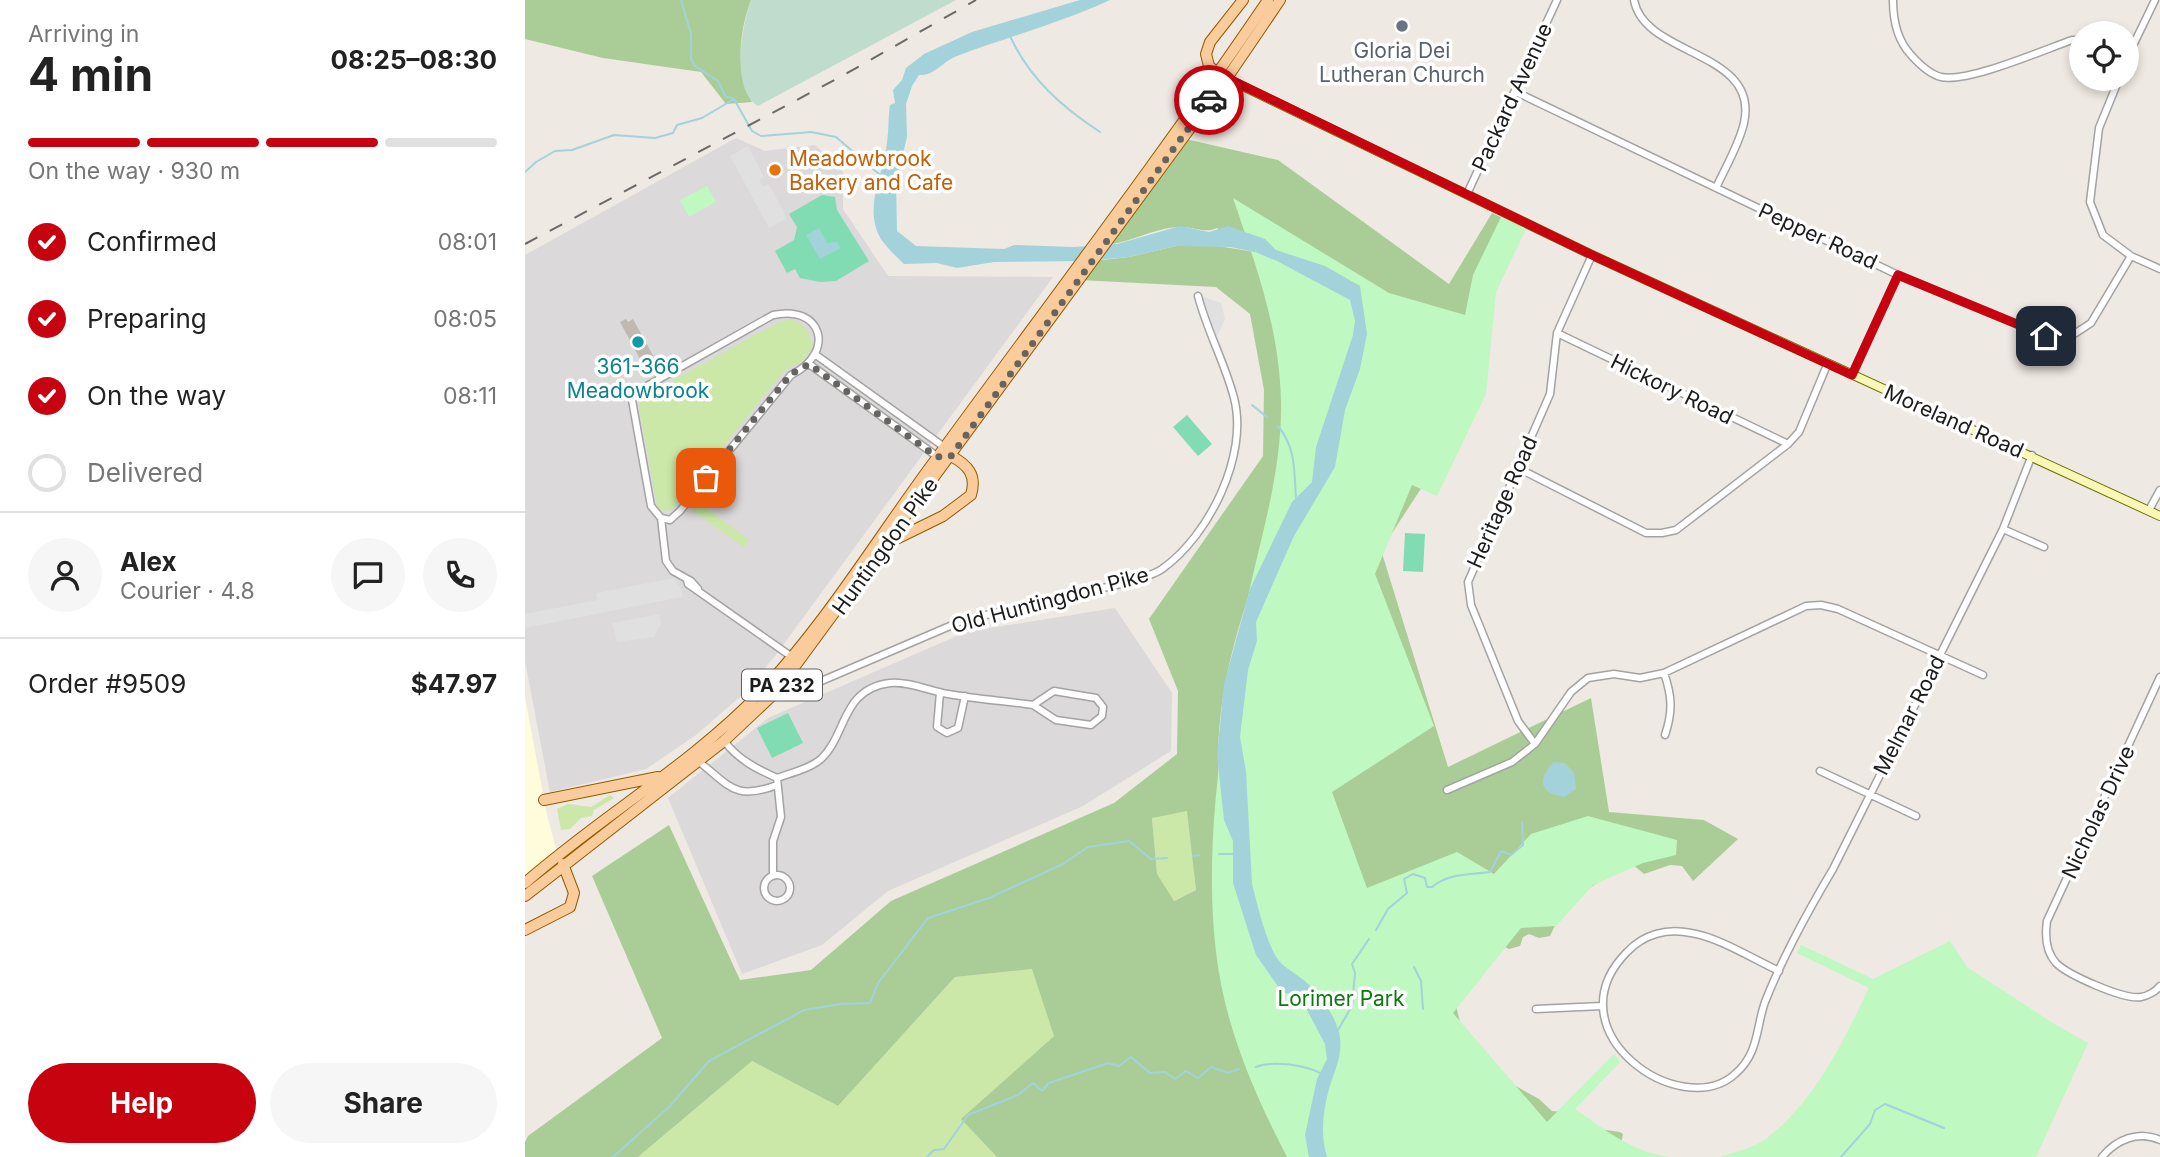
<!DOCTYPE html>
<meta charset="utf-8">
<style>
:root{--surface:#fff;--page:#f6f6f6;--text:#222;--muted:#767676;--line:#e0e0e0;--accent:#c6030f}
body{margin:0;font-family:Inter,sans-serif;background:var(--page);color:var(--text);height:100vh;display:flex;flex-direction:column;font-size:26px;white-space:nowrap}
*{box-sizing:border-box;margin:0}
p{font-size:23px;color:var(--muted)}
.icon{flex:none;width:38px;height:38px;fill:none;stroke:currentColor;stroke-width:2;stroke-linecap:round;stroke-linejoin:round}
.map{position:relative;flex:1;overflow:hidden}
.panel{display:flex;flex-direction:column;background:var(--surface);width:525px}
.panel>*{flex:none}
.controls{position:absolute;left:1544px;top:21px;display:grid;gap:14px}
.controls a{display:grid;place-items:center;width:70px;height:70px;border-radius:50%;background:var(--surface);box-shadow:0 4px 10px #0003;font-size:35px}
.pin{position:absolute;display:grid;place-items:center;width:60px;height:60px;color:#fff;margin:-30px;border-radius:14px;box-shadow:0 4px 10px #0006}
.courier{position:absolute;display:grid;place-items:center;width:70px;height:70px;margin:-35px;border:5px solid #c6030f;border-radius:50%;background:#fff;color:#222;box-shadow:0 2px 9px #0007}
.headline em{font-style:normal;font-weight:700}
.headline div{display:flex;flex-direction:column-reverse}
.headline{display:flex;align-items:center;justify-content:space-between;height:119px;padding:0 28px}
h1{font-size:46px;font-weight:700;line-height:52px}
.bar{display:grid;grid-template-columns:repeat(4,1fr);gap:10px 7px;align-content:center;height:84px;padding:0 28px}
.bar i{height:9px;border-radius:5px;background:var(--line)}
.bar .on{background:var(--accent)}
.bar p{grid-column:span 4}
.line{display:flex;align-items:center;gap:18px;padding:0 28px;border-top:2px solid var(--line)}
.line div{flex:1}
.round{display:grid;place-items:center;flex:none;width:74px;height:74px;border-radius:37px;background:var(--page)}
ol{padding:0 28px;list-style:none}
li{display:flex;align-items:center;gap:21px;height:77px}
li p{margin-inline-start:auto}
li .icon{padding:7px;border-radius:50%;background:var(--accent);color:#fff;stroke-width:4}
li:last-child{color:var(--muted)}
li i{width:38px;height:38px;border:4px solid var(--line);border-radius:50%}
.cta{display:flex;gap:14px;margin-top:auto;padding:14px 28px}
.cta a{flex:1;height:80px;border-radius:42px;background:var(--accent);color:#fff;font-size:28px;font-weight:700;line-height:80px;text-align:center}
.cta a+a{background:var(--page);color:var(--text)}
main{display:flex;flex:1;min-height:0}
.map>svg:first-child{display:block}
.residential{fill:#dbd9d9}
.education{fill:#fefcdb}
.grass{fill:#cbe8a8}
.forest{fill:#aacd97;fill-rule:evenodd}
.wetland{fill:#bfdccd}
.park{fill:#bff8c0}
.pitch{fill:#81dcb3}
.parking{fill:#e0e0e0}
.water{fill:#a3d2db}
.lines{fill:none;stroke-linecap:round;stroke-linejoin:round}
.stream{stroke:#a3d2db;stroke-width:2}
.building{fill:#c2b8b2}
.street-casing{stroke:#a3a3a3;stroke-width:9}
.secondary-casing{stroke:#6c7106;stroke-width:10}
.primary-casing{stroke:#935a02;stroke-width:12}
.street{stroke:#fff;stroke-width:6}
.secondary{stroke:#f8f7b6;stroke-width:8}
.primary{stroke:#facb9b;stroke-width:10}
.rail{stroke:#6a6a6a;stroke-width:2;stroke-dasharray:14 14;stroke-linecap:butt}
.done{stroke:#666461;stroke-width:7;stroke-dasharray:0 12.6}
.route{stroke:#c6030f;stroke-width:9}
.worship-dot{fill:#6b7280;stroke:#fff;stroke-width:2.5}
.food-dot{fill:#e8710a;stroke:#fff;stroke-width:2.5}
.culture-dot{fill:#0f9aa8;stroke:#fff;stroke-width:2.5}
.labels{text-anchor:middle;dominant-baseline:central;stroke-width:7;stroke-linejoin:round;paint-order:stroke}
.shield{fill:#fff;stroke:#606060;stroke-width:2}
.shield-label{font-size:19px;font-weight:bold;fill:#1c1c1c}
.worship-label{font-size:21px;fill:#5b616d;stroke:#fff}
.street-label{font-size:21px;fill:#1c1c1c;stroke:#fff}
.food-label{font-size:21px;fill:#c56008;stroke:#fff;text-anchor:start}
.culture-label{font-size:21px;fill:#0d838f;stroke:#fff}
.park-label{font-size:21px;fill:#0d780f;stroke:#fff}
</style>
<main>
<section class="panel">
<div class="headline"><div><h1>4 min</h1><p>Arriving in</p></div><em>08:25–08:30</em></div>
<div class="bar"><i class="on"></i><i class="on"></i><i class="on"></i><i></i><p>On the way · 930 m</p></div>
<ol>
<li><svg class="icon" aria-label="check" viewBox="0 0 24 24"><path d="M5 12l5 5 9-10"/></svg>Confirmed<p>08:01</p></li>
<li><svg class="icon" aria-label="check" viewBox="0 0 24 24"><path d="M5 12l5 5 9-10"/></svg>Preparing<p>08:05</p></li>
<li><svg class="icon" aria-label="check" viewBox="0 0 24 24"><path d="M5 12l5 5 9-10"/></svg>On the way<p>08:11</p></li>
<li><i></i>Delivered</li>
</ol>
<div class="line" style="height:126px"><a class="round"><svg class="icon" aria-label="person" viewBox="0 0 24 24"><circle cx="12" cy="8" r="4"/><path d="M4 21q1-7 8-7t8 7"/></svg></a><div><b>Alex</b><p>Courier · 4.8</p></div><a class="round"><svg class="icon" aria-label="chat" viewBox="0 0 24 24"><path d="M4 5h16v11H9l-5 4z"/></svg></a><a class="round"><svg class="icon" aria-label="phone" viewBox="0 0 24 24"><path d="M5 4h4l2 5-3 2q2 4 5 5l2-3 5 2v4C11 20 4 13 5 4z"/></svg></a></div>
<div class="line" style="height:91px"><div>Order #9509</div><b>$47.97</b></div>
<div class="cta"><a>Help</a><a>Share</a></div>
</section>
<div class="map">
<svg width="1635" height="1157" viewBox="0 0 1635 1157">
<rect width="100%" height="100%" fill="#eee9e2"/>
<path class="residential" d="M211,138L240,151L290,145L318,172V209L363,276L528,277L250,656L216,696L171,735L121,769L25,792L0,661V255Z
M590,608L647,693L646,751L558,806L363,891L297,945L217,974L143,798L243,718L441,632Z"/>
<path class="education" d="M0,697L22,815L33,856L0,883Z"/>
<path class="grass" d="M264,319C280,322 284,332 288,346L279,360L260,370L147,510L136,511L132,505L114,406L115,399L250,324Z
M174,503L224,540L219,547L167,511Z
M85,795L89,798L69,810L67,816L56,818L45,829L36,830L32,809L43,804L66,807Z
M663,811L671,890L648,901L632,875L627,817Z
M508,969L529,1036L437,1119L472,1157H113L227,1061L313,1106L430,977Z"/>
<path class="forest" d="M0,0H226C214,32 210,71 227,102L201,104L176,72L78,58L0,39Z
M656,138L753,160L924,284L967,213L997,227L964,295L940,421L856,550L923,767L1066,698L1084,812L1179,820L1213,839L1168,881L1157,866L1145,865L1119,874L1107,864C1071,882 1042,897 1025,936L1014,938L1004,934L998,937L995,946L984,949L973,944L930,1002L937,1030L987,1084L1014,1099L1027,1111L1039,1112L1074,1129L1095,1132L1098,1134L1096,1144L802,1157L791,995L842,318L692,228C679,234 668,226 654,227C629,228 605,243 579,245Z
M651,246H693L730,252L828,308C804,373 780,438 757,503C724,593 687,684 694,782L784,1157H472L436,1119L529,1036L507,969L430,977L313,1106L227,1061L113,1157H0V1142L3,1136L137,1038L67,876L144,825L215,980L286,970L366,901L589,803L652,754L653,691L624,619L738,456L739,390L725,314L691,287L554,280L568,261L604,257ZM662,811L671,890L649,901L632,874L627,818Z"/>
<path class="wetland" d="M226,0H431L233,106C205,89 217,25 226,0Z"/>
<path class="park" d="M182,186L191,202L164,217L155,200Z
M708,198L864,293L940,315L948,275L976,217L1001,229L971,292L961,394L912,496L887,485L850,574L909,726L807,792L842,888L932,852L969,874L1006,834L1063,816L1152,840L1151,855L1118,863L1068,885L1031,926L996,928L928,1013L1022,1122L1089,1054L1095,1062L1050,1109C1079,1129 1108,1153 1145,1157H762C734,1103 708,1045 696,984C674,869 696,730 719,616C733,544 757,477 756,403C755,330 731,266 708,198Z
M1425,941L1442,967L1526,1022L1563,1043L1511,1157H1195C1209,1152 1229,1148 1241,1139C1291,1100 1317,1044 1344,988L1272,953L1276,945L1348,979Z"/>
<path class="pitch" d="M297,195L310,197L312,210L344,261L311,281L295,282L275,278L270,269L262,273L250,251L269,240L272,227L264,214Z
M662,415L687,444L673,456L648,427Z
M880,533L900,534L898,572L878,571Z
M263,713L278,743L247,758L232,728Z"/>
<path class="parking" d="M223,146L239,177L234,180L238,187L244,184L262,218L244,228L205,156Z
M676,296L696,303L700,319L692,337Z
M149,578L157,590V597L0,628V614L72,600L71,593Z
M134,614L136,623L129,637L92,642L87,623Z"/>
<path class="water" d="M555,0H585C535,23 483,37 432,56C418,61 410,76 394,75L387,86L381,104L382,137L371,182L372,231L391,246L479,249L489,245L549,247L592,244L655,226L684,232L703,226L740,239L751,250L800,266L835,286L842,334L835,369L820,410L810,467L769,536L731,622L732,641L723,670L715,737L721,772L727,884C733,907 739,934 750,955C758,969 772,973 782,983C796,996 809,1014 814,1032C819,1053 810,1069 804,1089C798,1111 795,1134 802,1157H784L780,1135L792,1079L802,1059L800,1044L782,1010L771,996L757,992L731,955L708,883V841L699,820L692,755L699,684L725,589L767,502L787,482L791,447L828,335L830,321L825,300L752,261L730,252L705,247L651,246L604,257L562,261L469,262L432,268L412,263L379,264C369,254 357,244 352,231C341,201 360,170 362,142C364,129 363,118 365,105L370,103L368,90L377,80L381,68L399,54L447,32Z
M294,228L302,243L312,242L316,248L295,259L281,235Z
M1029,762L1040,763L1049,773L1051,789L1039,797C1014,793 1012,779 1029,762Z"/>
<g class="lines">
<path class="stream" d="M156,0L166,34V59L170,66L193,81L201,97L208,98
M486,38C505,79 537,107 575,132
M209,99L227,131L236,136L286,132L311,137L354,174
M0,172L11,162L30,151L47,150L89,135L130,138L148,133L152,125L177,118L209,99
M727,405L742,417
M753,426C771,448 769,470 771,498
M694,854H710
M668,856L674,855
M851,930L863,909L882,893L879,879L888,874L900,878L902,887H907C924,873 944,875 965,872L976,851L986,855L998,845L997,822
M889,967L896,981L898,1009
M813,1030L827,1006L830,973L827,964L844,939
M731,1067C748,1060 781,1065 797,1074
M88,1157L144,1107L184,1061L279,1010L316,1004L345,1003L353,983L403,918L464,898L538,864L563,847L604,841L626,859L642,858
M402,1157L409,1150L419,1149L443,1115L493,1095L508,1083L517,1091L524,1083L583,1063L594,1066L606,1057L625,1073L640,1072L650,1079L661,1071L673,1078L686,1067L703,1073L714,1069
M1316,1157L1345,1124L1350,1110L1360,1104L1419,1128"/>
</g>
<path class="building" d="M101,319L103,322L108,319L131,361L120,368L95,322Z"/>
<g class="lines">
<g class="street-casing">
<path id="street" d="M1109,0C1119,57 1235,50 1219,123C1214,145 1200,168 1191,188
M1368,0C1368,20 1372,40 1386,55C1394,64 1404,74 1416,77C1443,83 1518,50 1547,40H1556
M1601,60L1630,0
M1594,79L1574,128L1565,202L1578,235L1606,256L1635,269
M991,92L1373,275L1521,336L1543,338L1566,323L1606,256
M942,194L1032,0
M1032,333L1263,444
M291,355L422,449
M284,364L413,457
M1327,375L1373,275
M993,468L1121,533H1137L1151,530L1263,444L1274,432L1302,365
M1624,510L1635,490
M136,518L145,520L155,511L266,375C311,353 298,304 248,315L113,391L107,400L126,506L136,518L141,561L148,571L166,581L173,589
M1478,529L1519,547
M162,580L163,584L267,657
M1139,673C1147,696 1148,711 1140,735
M1635,677L1522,921C1520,935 1521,952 1531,963C1543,975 1599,1000 1616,997C1623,996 1631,991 1635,986
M529,691L571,698L578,707L577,716L566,725L531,720L508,705Z
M415,693L412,727L422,733L433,728L440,696
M250,695L280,688L439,620L613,580C621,576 630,574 637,569C684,536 724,455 709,398C700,363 682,331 673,296
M199,741C214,760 230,768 252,778C266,773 284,769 296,759C322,735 316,689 365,683C383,681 405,691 423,694C451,699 480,701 508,705
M1010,744L993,721L946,605L943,582L1025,394L1032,333L1067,255
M173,761C205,786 210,801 252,785
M1295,771L1391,816
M922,790L987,762L1010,744L1046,692L1063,678L1089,674L1115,678L1139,673L1281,606L1296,605L1313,609L1458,675
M239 888a13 13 0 1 1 26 0a13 13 0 1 1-26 0Z
M248,876V841L256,817L252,778
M1254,971C1228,959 1193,937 1166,933C1142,928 1119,934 1102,952C1024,1031 1156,1123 1210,1074C1234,1054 1231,1027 1240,1002C1258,956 1283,911 1308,869L1478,529L1507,455
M1011,1009L1077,1006
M1577,1157C1591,1140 1613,1130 1635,1140"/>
</g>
<g class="secondary-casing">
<path id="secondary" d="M697,76L1067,255L1635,516"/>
</g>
<g class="primary-casing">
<path id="primary" d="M693,74L684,66L681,54L685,42L718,0
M365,542L418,516L446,495C452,475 443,465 426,456
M19,800L133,777
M0,883C76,816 166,765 236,692C303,621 353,537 411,459C522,307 637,156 743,0
M0,896L199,741L251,692L702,78L755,0
M0,930L45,907L49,893L38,864"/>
</g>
<use href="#street" class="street"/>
<use href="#secondary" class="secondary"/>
<use href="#primary" class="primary"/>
<path class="rail" d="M0,244L317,76L451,0"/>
</g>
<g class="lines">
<path class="done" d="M181,478L266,374L284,364L412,457L426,456L684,100"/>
<path class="route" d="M684,100L702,78L1067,255L1327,375L1373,275L1521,336"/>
</g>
<circle class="worship-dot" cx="877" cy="26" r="7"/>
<circle class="food-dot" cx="250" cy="170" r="7"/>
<circle class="culture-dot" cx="113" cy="342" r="7"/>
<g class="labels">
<rect class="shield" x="217" y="669.5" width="80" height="31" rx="5"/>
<g class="shield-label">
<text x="257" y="685">PA 232</text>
</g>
<g class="worship-label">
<text x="877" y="50">Gloria Dei<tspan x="877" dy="24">Lutheran Church</tspan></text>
</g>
<g class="street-label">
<text transform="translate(987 97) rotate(-65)">Packard Avenue</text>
<text transform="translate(1293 236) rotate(25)">Pepper Road</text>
<text transform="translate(1147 389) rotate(26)">Hickory Road</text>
<text transform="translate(1429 421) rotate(24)">Moreland Road</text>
<text transform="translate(977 502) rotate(-66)">Heritage Road</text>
<text transform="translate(360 546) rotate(-54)">Huntingdon Pike</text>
<text transform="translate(525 600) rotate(-15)">Old Huntingdon Pike</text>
<text transform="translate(1384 715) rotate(-63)">Melmar Road</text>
<text transform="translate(1573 812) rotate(-65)">Nicholas Drive</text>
</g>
<g class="food-label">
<text x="264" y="158">Meadowbrook<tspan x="264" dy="24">Bakery and Cafe</tspan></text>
</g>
<g class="culture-label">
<text x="113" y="366">361-366<tspan x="113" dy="24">Meadowbrook</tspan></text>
</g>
<g class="park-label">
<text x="816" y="998">Lorimer Park</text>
</g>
</g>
</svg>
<div class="controls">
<a><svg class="icon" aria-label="locate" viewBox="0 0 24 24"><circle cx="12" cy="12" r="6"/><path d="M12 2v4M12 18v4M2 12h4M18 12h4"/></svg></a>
</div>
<div class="pin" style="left:181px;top:478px;background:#ea580c"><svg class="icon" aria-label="bag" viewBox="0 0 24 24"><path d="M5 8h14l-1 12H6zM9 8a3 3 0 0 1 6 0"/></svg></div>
<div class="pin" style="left:1521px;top:336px;background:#1f2937"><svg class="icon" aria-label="home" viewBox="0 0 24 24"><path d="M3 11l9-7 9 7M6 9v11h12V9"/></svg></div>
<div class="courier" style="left:684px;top:100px"><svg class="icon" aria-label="car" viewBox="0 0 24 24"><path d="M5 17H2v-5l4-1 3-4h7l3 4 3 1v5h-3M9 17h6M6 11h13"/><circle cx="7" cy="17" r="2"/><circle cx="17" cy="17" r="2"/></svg></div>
</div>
</main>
